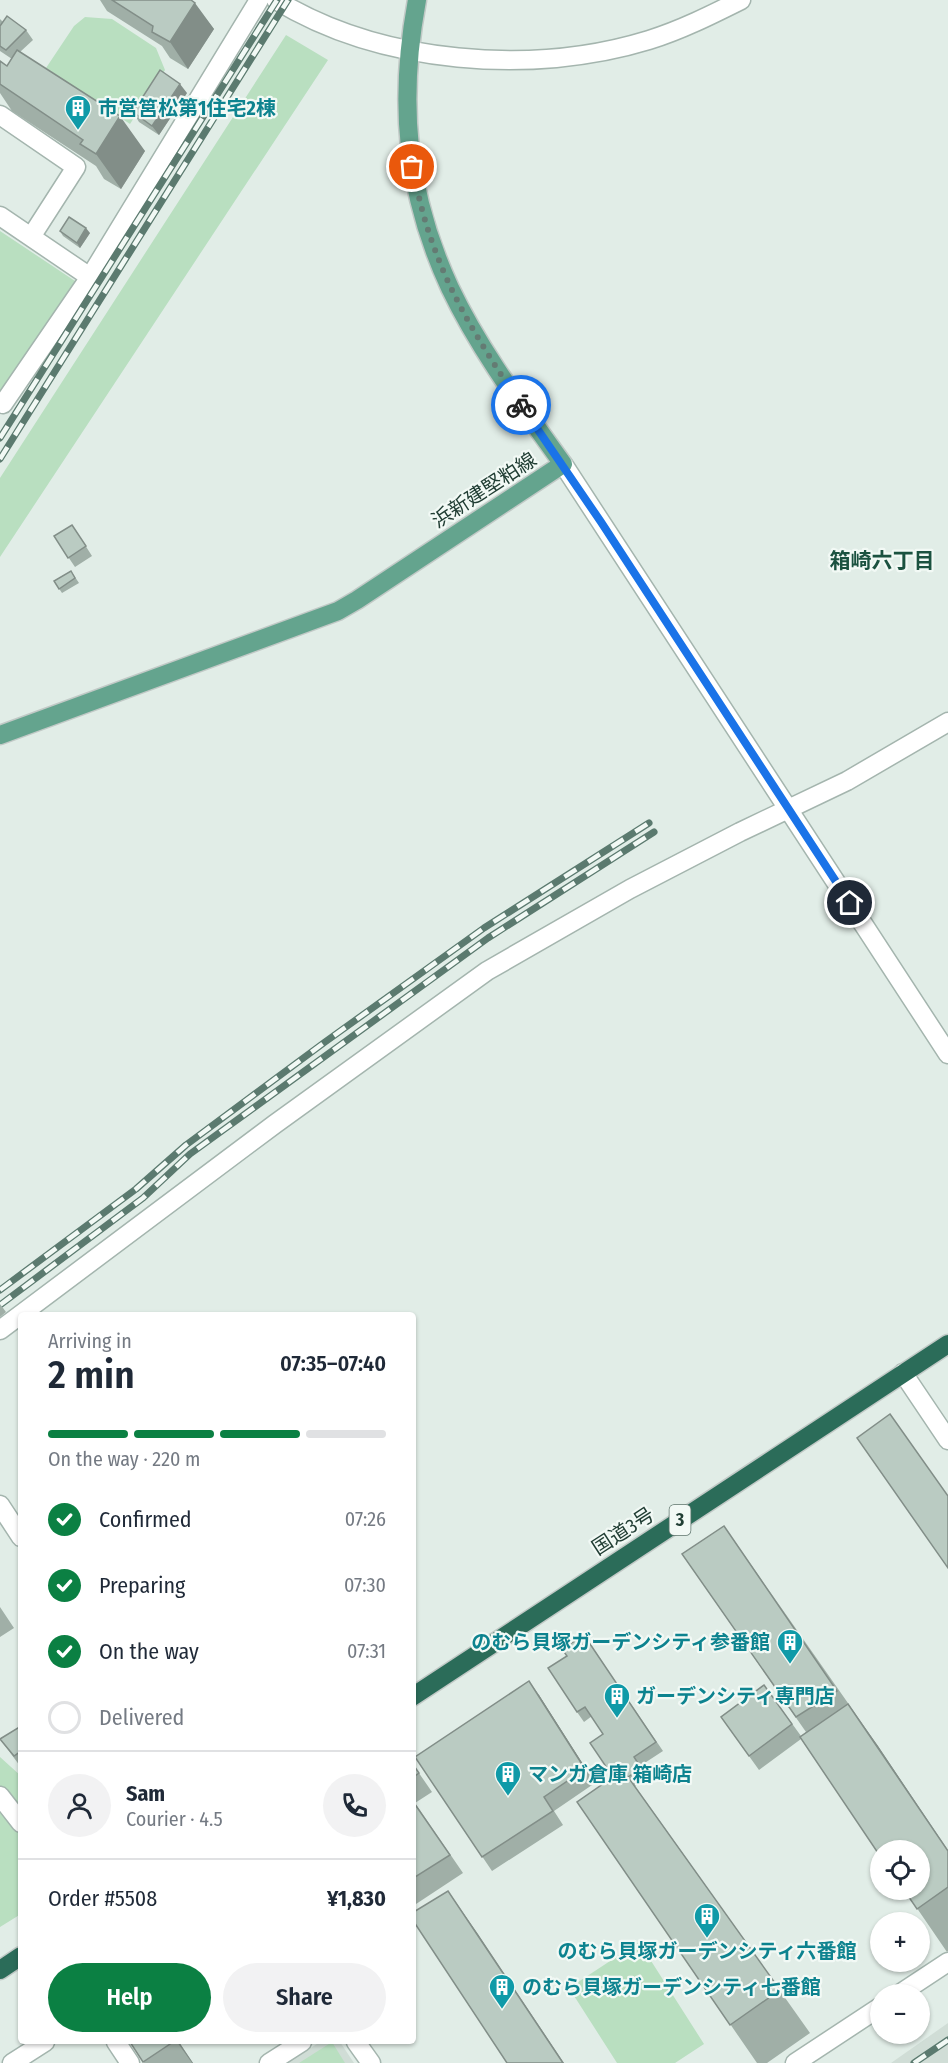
<!DOCTYPE html>
<meta charset="utf-8">
<style>
:root{--surface:#fff;--page:#f2f2f3;--text:#1f2937;--muted:#747a83;--line:#e0e1e3;--accent:#0b8043}
body{margin:0;font-family:"Fira Sans Condensed","Noto Sans JP",sans-serif;background:var(--page);color:var(--text);height:100vh;display:flex;flex-direction:column;font-size:22px;white-space:nowrap}
*{box-sizing:border-box;margin:0}
p{font-size:20px;color:var(--muted)}
.icon{flex:none;width:33px;height:33px;fill:none;stroke:currentColor;stroke-width:2;stroke-linecap:round;stroke-linejoin:round}
.map{position:relative;flex:1;overflow:hidden}
.panel{position:absolute;left:18px;top:1312px;width:398px;height:732px;display:flex;flex-direction:column;background:var(--surface);border-radius:6px;box-shadow:0 2px 4px #0004}
.panel>*{flex:none}
.controls{position:absolute;left:870px;top:1840px;display:grid;gap:12px}
.controls a{display:grid;place-items:center;width:60px;height:60px;border-radius:50%;background:var(--surface);box-shadow:0 2px 4px #0004;font-size:30px}
.pin{position:absolute;display:grid;place-items:center;width:51px;height:51px;color:#fff;margin:-26px;border:3px solid #fff;border-radius:50%;box-shadow:0 2px 6px #0007}
.courier{position:absolute;display:grid;place-items:center;width:60px;height:60px;margin:-30px;border:4px solid #1a73e8;border-radius:50%;background:#fff;color:#222;box-shadow:0 2px 8px #0007}
.head em{font-style:normal;font-weight:600}
.head div{display:flex;flex-direction:column-reverse}
.head{display:flex;align-items:center;justify-content:space-between;height:102px;padding:0 30px}
h1{font-size:39px;font-weight:600;line-height:45px}
.bar{display:grid;grid-template-columns:repeat(4,1fr);gap:9px 6px;align-content:center;height:72px;padding:0 30px}
.bar i{height:8px;border-radius:4px;background:var(--line)}
.bar .current{background:var(--accent)}
.bar p{grid-column:span 4}
.line{display:flex;align-items:center;gap:15px;padding:0 30px;border-top:2px solid var(--line)}
.line div{flex:1}
.round{display:grid;place-items:center;flex:none;width:63px;height:63px;border-radius:32px;background:var(--page)}
ol{padding:0 30px;list-style:none}
li{display:flex;align-items:center;gap:18px;height:66px}
li p{margin-inline-start:auto}
li .icon{padding:6px;border-radius:50%;background:var(--accent);color:#fff;stroke-width:4}
li:last-child{color:var(--muted)}
li i{width:33px;height:33px;border:3px solid var(--line);border-radius:50%}
.primary-button{display:flex;gap:12px;margin-top:auto;padding:12px 30px}
.primary-button a{flex:1;height:69px;border-radius:36px;background:var(--accent);color:#fff;font-size:24px;font-weight:600;line-height:69px;text-align:center}
.primary-button a+a{background:var(--page);color:var(--text)}
.map>svg:first-child{display:block}
.built{fill:#d0ddd6}
.green{fill:#b9dfc0}
.lines{fill:none;stroke-linecap:round;stroke-linejoin:round}
.minor-casing{stroke:#a4b5ae;stroke-width:21}
.major-casing{stroke:#c1c9c6;stroke-width:21}
.highway-casing{stroke:#c1c9c6;stroke-width:21}
.minor{stroke:#fff;stroke-width:18}
.major{stroke:#64a48e;stroke-width:18}
.highway{stroke:#2b6c59;stroke-width:18}
.rail-casing{stroke:#5b7a6f;stroke-width:7}
.rail{stroke:#f2f9f5;stroke-width:4.5;stroke-dasharray:14;stroke-linecap:butt}
.wall{fill:#a0afa7}
.shaded-wall{fill:#828e88}
.building{fill:#bacbc2;stroke:#828e88;stroke-width:1.5}
.done{stroke:#647b73;stroke-width:6;stroke-dasharray:0 10.8}
.route{stroke:#1a73e8;stroke-width:8}
.labels{text-anchor:middle;dominant-baseline:central;stroke-width:4.5;stroke-linejoin:round;paint-order:stroke}
.shield{fill:#f2f9f5;stroke:#60766e;stroke-width:1.5}
.shield-label{font-size:18px;font-weight:bold;fill:#213e34}
.culture-label{font-size:20px;font-weight:bold;fill:#0d838f;stroke:#f2f9f5;text-anchor:start}
.street-label{font-size:20px;fill:#213e34;stroke:#f2f9f5}
.neighbourhood-label{font-size:21px;font-weight:bold;fill:#1b5240;stroke:#f2f9f5}
</style>
<div class="map">
<svg width="948" height="2063" viewBox="0 0 948 2063">
<rect width="100%" height="100%" fill="#e1ede7"/>
<path class="built" d="M948,2023V2063H891Z
M320,2042H340L354,2063H287Z"/>
<path class="green" d="M85,17L112,19L156,48L165,70L130,124L46,68L74,26Z
M286,35L328,60L0,557V478Z
M0,231L78,283L3,394L0,392Z
M0,1757L21,1776V1914L0,1927Z
M639,1942L704,2044L675,2063H617L569,1988Z
M332,2042L345,2063H299Z"/>
<g class="lines">
<g class="minor-casing">
<path id="minor" d="M276,0C381,64 532,76 649,40C681,30 711,15 741,0
M0,115L76,167L31,237
M0,216L90,277L3,404
M90,277L259,0
M563,464L948,1054
M0,1330L275,1124L487,971L630,889L740,832L847,781L948,722
M903,1373L948,1440
M0,1505L21,1537
M0,1796L21,1823
M898,1995L948,1962
M116,2042L130,2063
M356,2042L371,2063
M12,2063L45,2042
M269,2063L302,2042
M795,2063L880,2007"/>
</g>
<g class="major-casing">
<path id="major" d="M0,735L338,611L357,600L563,464C523,408 480,351 450,288C406,193 398,102 417,0"/>
</g>
<g class="highway-casing">
<path id="highway" d="M412,1697L948,1344
M0,1970L21,1956"/>
</g>
<use href="#minor" class="minor"/>
<use href="#major" class="major"/>
<use href="#highway" class="highway"/>
<g class="rail-casing">
<path id="rail" d="M0,438L277,0
M0,459L288,0
M0,1290L136,1189L186,1145L325,1042L484,928L649,823
M0,1305L143,1198L190,1154L488,938L654,832
M914,2063L948,2040"/>
</g>
<use href="#rail" class="rail"/>
</g>
<path class="wall" d="M100,0H191L214,29L188,69L170,58L162,46L107,11Z
M0,19L3,22L26,30L33,40L20,52L145,151L121,189L104,179L96,166L12,111L0,93V61L7,66L12,59L0,51Z
M187,93L159,135L139,122L133,112Z
M60,231L90,233L80,248L63,236Z
M78,534L92,556L75,567L54,536Z
M71,571L79,583L62,593L54,581Z
M0,1304L6,1312L0,1317Z
M724,1526L878,1746L948,1850V1951L947,1952L801,1739L759,1770L721,1717L764,1685L801,1736L806,1732L682,1554Z
M0,1607L14,1628L0,1637Z
M584,1635L663,1751L640,1766L648,1778L635,1786L810,2033L767,2063H757L577,1802L613,1777L603,1734L592,1716L584,1722L577,1712L567,1656Z
M539,1695L595,1783L554,1811L563,1825L492,1871L415,1757Z
M21,1726V1765L20,1766L0,1739Z
M412,1763L432,1792L415,1803L463,1873L413,1906Z
M130,2042H179L193,2063H144Z"/>
<path class="shaded-wall" d="M195,3L214,29L188,69L170,42Z
M180,84L187,93L159,135L152,126Z
M120,116L145,151L121,189L96,154Z
M86,228L90,233L80,248L77,243Z
M529,1681L539,1695L595,1783L585,1769Z
M848,1704L878,1746L948,1851Z
M448,1891L478,1934L564,2063H563Z
M177,2042H179L193,2063H192Z"/>
<path class="building" d="M112,0H191L195,3L170,42L152,32L153,26Z
M7,16L26,30L6,50L0,46V26Z
M17,50L120,116L96,154L80,144L83,140L0,84V61L7,66Z
M160,70L180,84L152,126L133,112Z
M69,217L86,228L77,243L60,231Z
M72,525L86,546L68,558L54,536Z
M71,571L75,578L59,589L54,581Z
M890,1414L948,1496V1568L857,1438Z
M724,1526L837,1691L796,1717L682,1554Z
M584,1635L656,1742L634,1757L641,1768L628,1777L623,1770L613,1777L590,1743L603,1734L585,1707L577,1712L548,1668L567,1656L562,1649Z
M529,1681L585,1769L544,1797L553,1811L482,1857L415,1757Z
M764,1685L792,1724L749,1756L721,1717Z
M848,1704L948,1851V1887L917,1909L904,1890H920V1851H880V1856L800,1737Z
M21,1726V1751L14,1756L0,1739Z
M412,1763L419,1773L412,1778Z
M623,1770L780,1990L730,2025L577,1802Z
M412,1800L450,1855L412,1879Z
M448,1891L563,2063H507L412,1919V1913Z
M130,2042H173L143,2062Z"/>
<g class="lines">
<path class="done" d="M412,167C418,194 424,221 434,247C454,304 488,355 521,405"/>
<path class="route" d="M521,405L601,522L850,903"/>
</g>
<defs>
<g id="building-pin" transform="scale(1.35)"><path d="M0 17L-7.5 6A9.5 9.5 0 1 1 7.5 6Z" fill="#0f9aa8" stroke="#f2f9f5"/><path d="M-4-6H4V6H1V3H-1V6H-4ZM-2.5-4.3h1.7v1.8h-1.7ZM.8-4.3h1.7v1.8H.8ZM-2.5-1h1.7V.8h-1.7ZM.8-1h1.7V.8H.8Z" fill="#fff"/></g>
</defs>
<g fill-rule="evenodd">
<use href="#building-pin" x="78" y="108"/>
<use href="#building-pin" x="790" y="1642"/>
<use href="#building-pin" x="617" y="1696"/>
<use href="#building-pin" x="508" y="1774"/>
<use href="#building-pin" x="707" y="1916"/>
<use href="#building-pin" x="502" y="1987"/>
</g>
<g class="labels">
<rect class="shield" x="669.5" y="1505" width="21" height="30" rx="4.5"/>
<g class="shield-label">
<text x="680" y="1520">3</text>
</g>
<g class="culture-label">
<text x="98" y="108">市営筥松第1住宅2棟</text>
<text x="770" y="1642" text-anchor="end">のむら貝塚ガーデンシティ参番館</text>
<text x="636" y="1696">ガーデンシティ専門店</text>
<text x="528" y="1774">マンガ倉庫 箱崎店</text>
<text x="707" y="1951" text-anchor="middle">のむら貝塚ガーデンシティ六番館</text>
<text x="522" y="1987">のむら貝塚ガーデンシティ七番館</text>
</g>
<g class="street-label">
<text transform="translate(484 490) rotate(-33)">浜新建堅粕線</text>
<text transform="translate(623 1531) rotate(-33)">国道3号</text>
</g>
<g class="neighbourhood-label">
<text x="882" y="561">箱崎六丁目</text>
</g>
</g>
</svg>
<div class="controls">
<a><svg class="icon" aria-label="locate" viewBox="0 0 24 24"><circle cx="12" cy="12" r="6"/><path d="M12 2v4M12 18v4M2 12h4M18 12h4"/></svg></a>
<a>+</a>
<a>−</a>
</div>
<div class="pin" style="left:412px;top:167px;background:#ea580c"><svg class="icon" aria-label="bag" viewBox="0 0 24 24"><path d="M5 8h14l-1 12H6zM9 8a3 3 0 0 1 6 0"/></svg></div>
<div class="pin" style="left:850px;top:903px;background:#1f2937"><svg class="icon" aria-label="home" viewBox="0 0 24 24"><path d="M3 11l9-7 9 7M6 9v11h12V9"/></svg></div>
<div class="courier" style="left:521px;top:405px"><svg class="icon" aria-label="bike" viewBox="0 0 24 24"><circle cx="6" cy="16" r="4"/><circle cx="18" cy="16" r="4"/><path d="M6 16l4-8h5l3 8M10 8l3 8H6M13 5h3"/></svg></div>
<section class="panel">
<div class="head"><div><h1>2 min</h1><p>Arriving in</p></div><em>07:35–07:40</em></div>
<div class="bar"><i class="current"></i><i class="current"></i><i class="current"></i><i></i><p>On the way · 220 m</p></div>
<ol>
<li><svg class="icon" aria-label="check" viewBox="0 0 24 24"><path d="M5 12l5 5 9-10"/></svg>Confirmed<p>07:26</p></li>
<li><svg class="icon" aria-label="check" viewBox="0 0 24 24"><path d="M5 12l5 5 9-10"/></svg>Preparing<p>07:30</p></li>
<li><svg class="icon" aria-label="check" viewBox="0 0 24 24"><path d="M5 12l5 5 9-10"/></svg>On the way<p>07:31</p></li>
<li><i></i>Delivered</li>
</ol>
<div class="line" style="height:108px"><a class="round"><svg class="icon" aria-label="person" viewBox="0 0 24 24"><circle cx="12" cy="8" r="4"/><path d="M4 21q1-7 8-7t8 7"/></svg></a><div><b>Sam</b><p>Courier · 4.5</p></div><a class="round"><svg class="icon" aria-label="phone" viewBox="0 0 24 24"><path d="M5 4h4l2 5-3 2q2 4 5 5l2-3 5 2v4C11 20 4 13 5 4z"/></svg></a></div>
<div class="line" style="height:78px"><div>Order #5508</div><b>¥1,830</b></div>
<div class="primary-button"><a>Help</a><a>Share</a></div>
</section>
</div>
